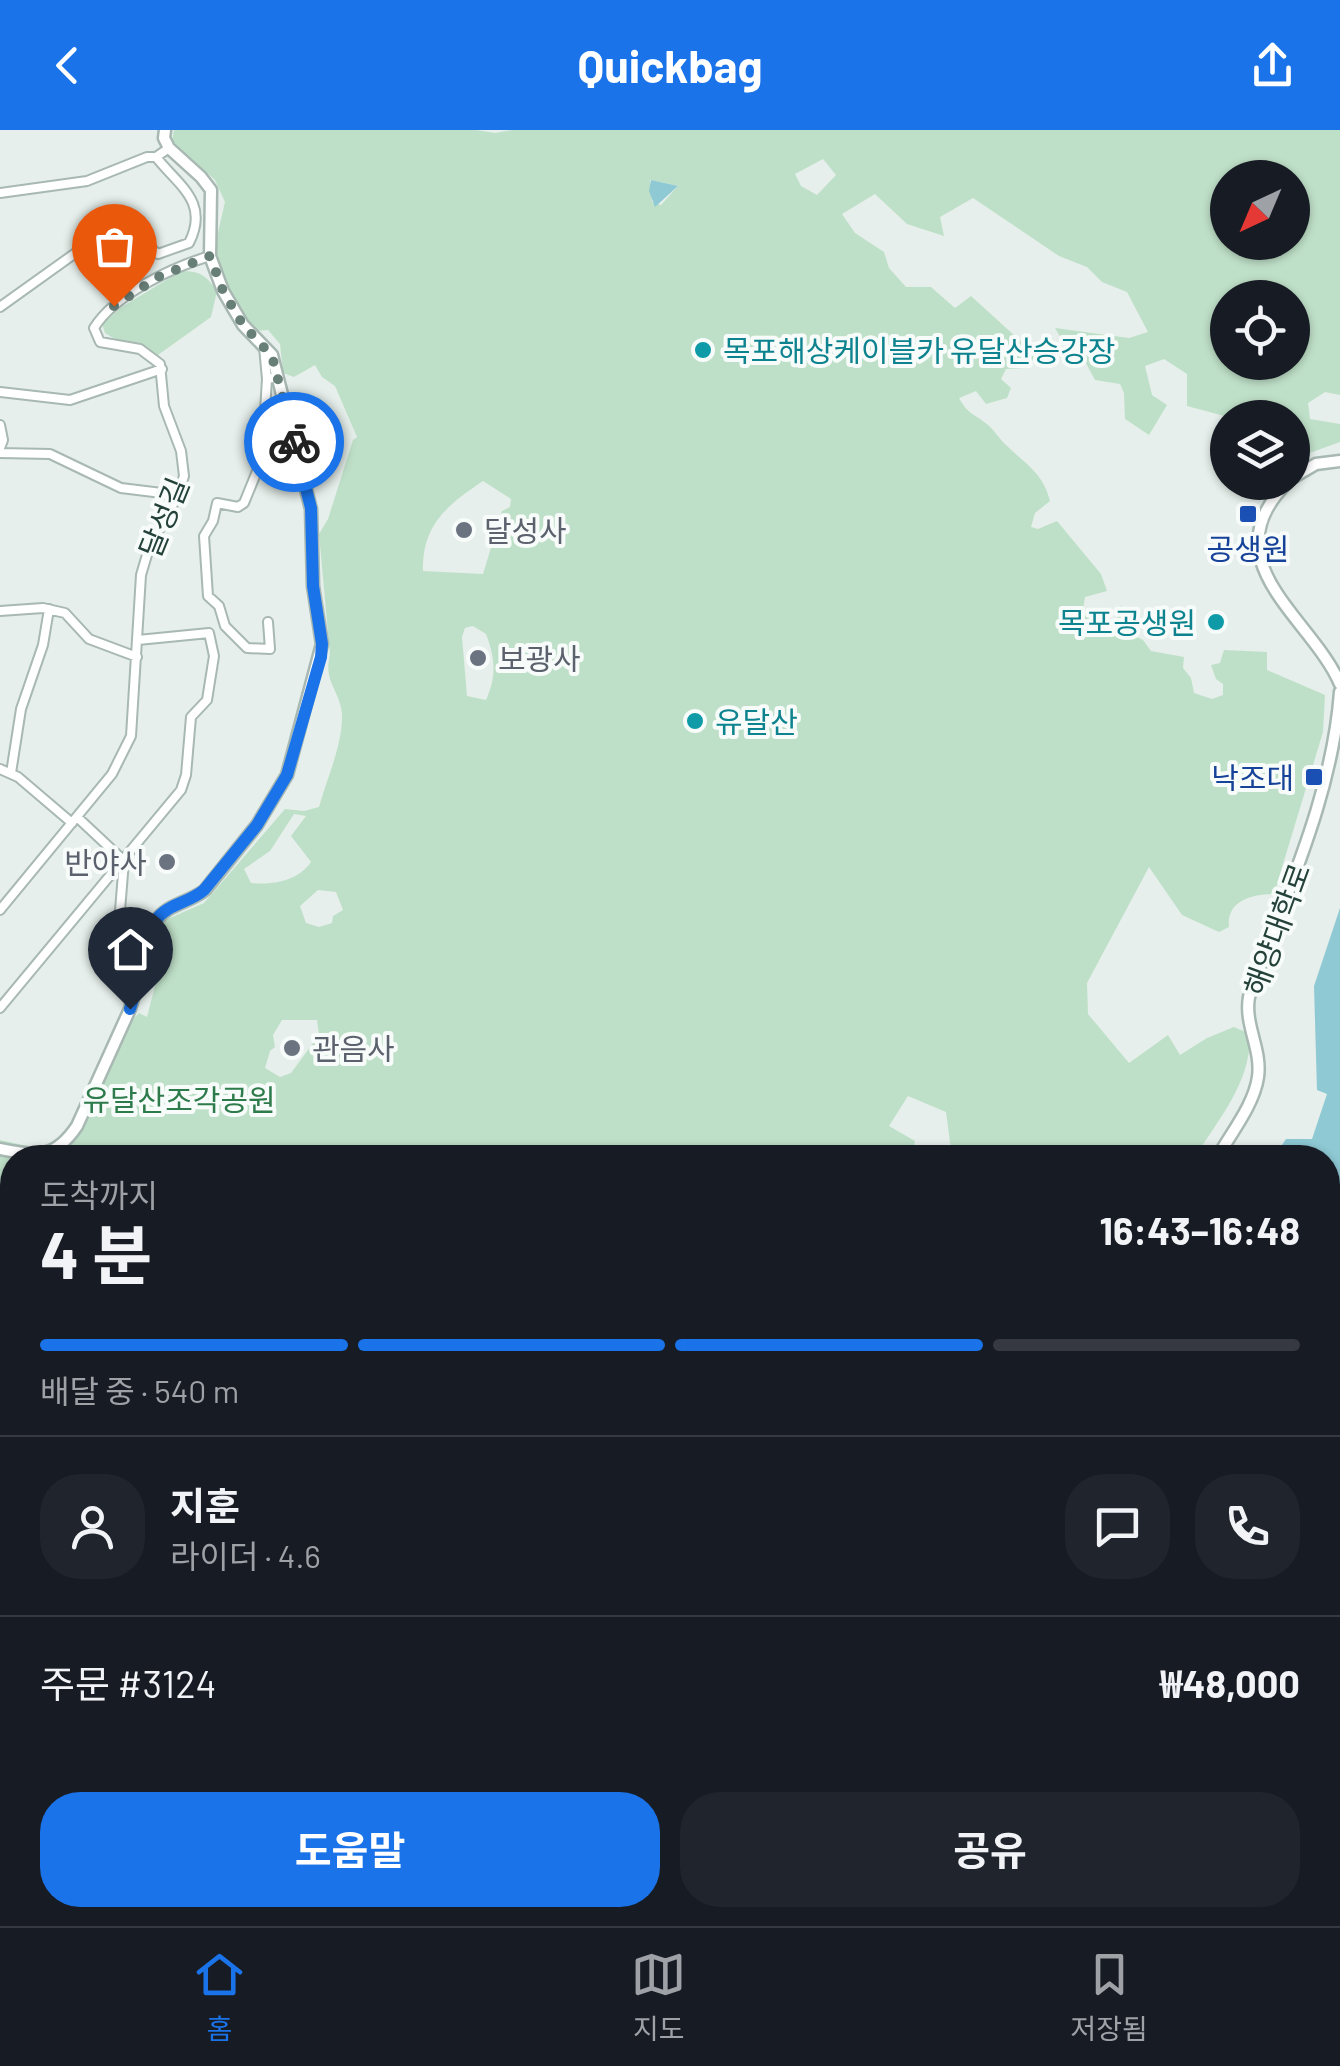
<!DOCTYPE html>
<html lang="ko">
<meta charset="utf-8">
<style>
:root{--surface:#171b24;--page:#20242c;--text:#f1f3f6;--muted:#9ea1a6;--line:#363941;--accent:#1a73e8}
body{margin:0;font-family:Barlow,"Noto Sans KR",sans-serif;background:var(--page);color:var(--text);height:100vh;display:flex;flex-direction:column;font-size:38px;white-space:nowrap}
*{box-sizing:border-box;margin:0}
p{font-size:32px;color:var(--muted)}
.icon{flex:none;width:55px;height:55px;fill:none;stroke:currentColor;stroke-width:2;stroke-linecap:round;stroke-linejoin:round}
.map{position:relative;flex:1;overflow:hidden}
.side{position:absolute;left:0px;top:1015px;width:1340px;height:782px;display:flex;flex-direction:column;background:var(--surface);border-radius:40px 40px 0 0;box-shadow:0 2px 8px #0004}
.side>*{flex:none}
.needle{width:65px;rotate:224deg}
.fabs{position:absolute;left:1210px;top:30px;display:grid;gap:20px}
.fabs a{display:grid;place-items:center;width:100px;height:100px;border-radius:50%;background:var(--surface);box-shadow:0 2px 8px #0004;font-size:50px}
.pin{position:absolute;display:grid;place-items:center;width:85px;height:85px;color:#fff;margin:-102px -42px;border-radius:50% 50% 50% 0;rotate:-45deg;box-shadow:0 0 10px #0007}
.pin .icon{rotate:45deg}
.courier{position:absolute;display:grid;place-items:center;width:100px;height:100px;margin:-50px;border:8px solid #1a73e8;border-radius:50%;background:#fff;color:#222;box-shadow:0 2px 12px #0007}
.summary em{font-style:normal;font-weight:700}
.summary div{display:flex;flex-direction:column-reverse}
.summary{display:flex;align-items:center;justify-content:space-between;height:170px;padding:0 40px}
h1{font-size:65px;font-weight:700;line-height:75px}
.bar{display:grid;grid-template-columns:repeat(4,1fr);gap:15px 10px;align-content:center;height:120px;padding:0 40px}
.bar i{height:12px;border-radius:8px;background:var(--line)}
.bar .current{background:var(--accent)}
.bar p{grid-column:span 4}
.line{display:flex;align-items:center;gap:25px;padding:0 40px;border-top:2px solid var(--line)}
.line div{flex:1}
.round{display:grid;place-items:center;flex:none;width:105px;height:105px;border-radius:40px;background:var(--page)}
.action{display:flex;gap:20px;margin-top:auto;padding:20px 40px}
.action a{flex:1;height:115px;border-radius:40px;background:var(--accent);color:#fff;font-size:40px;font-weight:700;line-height:115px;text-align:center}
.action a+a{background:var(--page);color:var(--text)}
header{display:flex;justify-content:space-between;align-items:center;height:130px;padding:0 40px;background:var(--accent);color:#fff;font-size:45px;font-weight:700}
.menu{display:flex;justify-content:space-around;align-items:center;height:140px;border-top:2px solid var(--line);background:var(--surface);font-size:28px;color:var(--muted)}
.menu a{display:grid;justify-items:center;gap:5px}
.menu .current{color:var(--accent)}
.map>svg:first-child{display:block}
.green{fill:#bfe0c8;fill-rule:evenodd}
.water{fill:#8ec9d4}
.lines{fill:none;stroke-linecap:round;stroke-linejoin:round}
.minor-casing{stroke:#a8b8b2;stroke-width:12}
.tertiary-casing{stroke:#a8b8b2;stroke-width:15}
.minor{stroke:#fff;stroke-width:8}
.tertiary{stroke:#fff;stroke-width:10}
.done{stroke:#687f78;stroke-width:10;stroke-dasharray:0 18}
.route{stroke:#1a73e8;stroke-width:12}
.culture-dot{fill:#0f9aa8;stroke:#f7fbf9;stroke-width:4}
.transit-dot{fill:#1a4fb4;stroke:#f7fbf9;stroke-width:4}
.worship-dot{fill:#6b7280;stroke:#f7fbf9;stroke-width:4}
.labels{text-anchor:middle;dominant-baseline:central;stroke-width:8;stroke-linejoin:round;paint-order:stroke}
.culture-label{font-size:30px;fill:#0d838f;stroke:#f7fbf9;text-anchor:start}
.street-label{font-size:30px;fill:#24423a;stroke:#f7fbf9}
.worship-label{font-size:30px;fill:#5b616d;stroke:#f7fbf9;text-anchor:start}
.transit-label{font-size:30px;fill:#164399;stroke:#f7fbf9}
.park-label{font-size:30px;fill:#2d7a4b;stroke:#f7fbf9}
</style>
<header><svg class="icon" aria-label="back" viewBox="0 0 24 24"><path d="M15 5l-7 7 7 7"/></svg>Quickbag<svg class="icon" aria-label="share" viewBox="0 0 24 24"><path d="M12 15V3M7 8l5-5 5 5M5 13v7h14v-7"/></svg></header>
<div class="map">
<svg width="1340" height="1796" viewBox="0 0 1340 1796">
<rect width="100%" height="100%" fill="#e6efeb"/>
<path class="green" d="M174,0H476L495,3L512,0H1340V265L1325,262L1308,273L1310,289L1340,294V312L1293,329L1292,288L1228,287L1187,276V244L1164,229L1145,236L1152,265L1167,275L1149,305L1125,289L1124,263L1120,254L1095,250L1079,220L1062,210L1055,198L1129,208L1148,202L1127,162L1102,152L1087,137L1059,126L973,68L940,87L944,106L907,94L875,64L842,84L855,103L884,122L889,138L906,157H931L955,178L971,166L1038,227L1023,238L1006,239L1001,249L1011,258L1007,268L986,274L976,261L959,268C969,286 974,283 988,295C994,300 999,308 1005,314C1024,333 1043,342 1050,371L1035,383L1031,397L1038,399L1057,391L1101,444L1107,461L1085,467L1083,479L1112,506L1121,475L1133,505L1143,510L1151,521L1184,527L1183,538L1191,548L1194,563L1212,569L1223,565V554L1216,549L1211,535L1220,533L1224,520L1267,522V540L1325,565L1323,602L1274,764C1252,764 1226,771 1229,797L1219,802L1182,785L1149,737L1087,853L1088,884L1129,933L1168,905L1180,925L1207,908L1234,897L1250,904C1251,953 1219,988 1195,1027H952L946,982L908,966L889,996L915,1011L911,1027L12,1028V1231L0,1210V1010L46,1020L72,997L133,889L139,883L147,887L155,856L147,848L163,791L204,773L285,679L304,681L319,677C327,648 343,614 342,584C340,560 323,552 330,525L319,404L328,389L353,310L357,307L335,256L322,247L315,235L294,247L283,243L280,214L268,200L254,201L216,135V111L225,72L215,50L172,11ZM823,29L836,45L817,65L801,56L795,44ZM1228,48H1292V112H1228ZM650,50H651L678,56L661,75L652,72ZM1228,168H1292V232H1228ZM483,351L511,369L510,377L502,381L483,444L423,441C422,395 447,375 483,351ZM473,496L486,504C495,528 497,546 486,570L467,566L462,507L465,498ZM294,684L306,686L291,706L311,732C298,751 273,755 251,753L244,739L270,721ZM318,760L336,762L343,780L333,786L332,793L319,797L306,793L300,776ZM282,890H317L319,905L291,943L280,947L265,938L270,921L275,917L273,905Z
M181,141C200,141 206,145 217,161L211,187L158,225C140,215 121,214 105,203L102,194L122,177Z
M331,285L341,322L328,326L318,289Z
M1328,1140H1331L1340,1224V1284L1328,1285Z
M1337,1294L1340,1303V1369H1337L1328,1295Z
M1340,1608V1640L1328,1641V1609Z
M1340,1732V1784L1312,1796H1286L1285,1785H1328V1733Z"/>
<path class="water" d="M651,50L678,56L655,77L649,61Z
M1340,778V1092L1328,1094V1028L1274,1027L1286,1009H1312L1327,964L1317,960L1314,856Z"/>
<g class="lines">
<g class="minor-casing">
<path id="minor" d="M0,63L87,51L147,27H156L169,18
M0,177L116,94L122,95L158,124L189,113C210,72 178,55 156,27
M264,217L267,249
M0,262L70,270L162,239
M0,295L3,310L0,318
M0,323L50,324L121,358L178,365
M0,481L43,478L65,483L89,509L137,527
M268,492L270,519L247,518L225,496L219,476L208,466L204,406L213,391L217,373L238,377L244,373L262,329L267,249L278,247
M0,639L18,647L72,693
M11,643L21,579L43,515L49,479
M77,687L124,731L119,793L139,850
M0,780L112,644L131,606L141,445L149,418L178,365L184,346L181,321L164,276L160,234L140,219L100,212L94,198C115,164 173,137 210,126
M0,878L181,660L186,645L191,587L207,570L214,526L209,503L138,510
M1328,1288L1340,1287
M0,1628L12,1630
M231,1785L236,1796
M1281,1785L1282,1796
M268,1796L271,1785
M931,1796L941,1785"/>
</g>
<g class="tertiary-casing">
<path id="tertiary" d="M1292,348L1316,334L1340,331
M1288,352C1208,431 1312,488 1340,554
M0,1019C37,1026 54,1030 77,996L130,879L156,791C167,774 189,773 205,760L257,695L287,645L322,514L313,456L311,379L272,225L243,195L223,161L210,126L211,60L201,47L169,18L164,8L165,0
M1217,1028C1231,1003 1254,975 1258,947C1262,919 1244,895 1249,867C1284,767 1332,669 1340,562
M0,1209L12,1252
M111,1785L163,1788L199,1785
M0,1788L12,1785"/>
</g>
<use href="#minor" class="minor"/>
<use href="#tertiary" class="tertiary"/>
</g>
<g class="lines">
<path class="done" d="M114,176L158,147L210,126L223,161L243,195L272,226L294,312"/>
<path class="route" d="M130,879L156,790C167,774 189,773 204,760L257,695L287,645L321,527L322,514L313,456L311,378L294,312"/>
</g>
<g class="culture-dot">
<circle cx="703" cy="220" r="10"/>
<circle cx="1216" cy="492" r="10"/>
<circle cx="695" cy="591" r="10"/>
</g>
<g class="transit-dot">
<rect x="1238" y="374" width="20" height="20" rx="5"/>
<rect x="1304" y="637" width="20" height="20" rx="5"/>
</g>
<g class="worship-dot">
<circle cx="464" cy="400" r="10"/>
<circle cx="478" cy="528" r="10"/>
<circle cx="167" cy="732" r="10"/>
<circle cx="292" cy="918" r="10"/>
</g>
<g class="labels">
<g class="culture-label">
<text x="723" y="220">목포해상케이블카 유달산승강장</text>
<text x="1196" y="492" text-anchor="end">목포공생원</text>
<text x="715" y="591">유달산</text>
</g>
<g class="street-label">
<text transform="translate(163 387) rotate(-68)">달성길</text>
<text transform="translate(1276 799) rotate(-70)">해양대학로</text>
</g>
<g class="worship-label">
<text x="484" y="400">달성사</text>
<text x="498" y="528">보광사</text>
<text x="147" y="732" text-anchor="end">반야사</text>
<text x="312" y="918">관음사</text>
</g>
<g class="transit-label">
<text x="1248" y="418">공생원</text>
<text x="1294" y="647" text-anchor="end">낙조대</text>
</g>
<g class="park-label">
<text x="179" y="969">유달산조각공원</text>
</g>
</g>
</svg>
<div class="fabs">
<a><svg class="needle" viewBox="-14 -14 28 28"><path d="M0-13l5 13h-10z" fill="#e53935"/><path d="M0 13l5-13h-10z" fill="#9ea1a6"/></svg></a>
<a><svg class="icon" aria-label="locate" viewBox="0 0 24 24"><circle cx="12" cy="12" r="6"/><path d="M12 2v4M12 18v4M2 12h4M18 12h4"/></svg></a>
<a><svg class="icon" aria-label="layers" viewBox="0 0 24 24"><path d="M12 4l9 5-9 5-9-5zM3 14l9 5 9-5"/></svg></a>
</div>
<div class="pin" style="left:114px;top:176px;background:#ea580c"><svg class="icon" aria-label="bag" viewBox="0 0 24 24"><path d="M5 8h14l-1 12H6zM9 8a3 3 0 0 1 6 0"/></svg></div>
<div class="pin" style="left:130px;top:879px;background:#1f2937"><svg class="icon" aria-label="home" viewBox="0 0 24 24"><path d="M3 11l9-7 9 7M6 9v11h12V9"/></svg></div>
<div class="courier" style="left:294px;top:312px"><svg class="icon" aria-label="bike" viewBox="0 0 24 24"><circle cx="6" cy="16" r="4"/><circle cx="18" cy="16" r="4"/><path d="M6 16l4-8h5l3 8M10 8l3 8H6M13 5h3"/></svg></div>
<section class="side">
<div class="summary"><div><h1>4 분</h1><p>도착까지</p></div><em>16:43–16:48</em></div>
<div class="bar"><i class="current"></i><i class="current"></i><i class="current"></i><i></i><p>배달 중 · 540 m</p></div>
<div class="line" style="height:180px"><a class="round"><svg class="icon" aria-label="person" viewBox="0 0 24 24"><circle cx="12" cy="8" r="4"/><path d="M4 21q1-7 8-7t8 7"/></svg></a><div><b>지훈</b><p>라이더 · 4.6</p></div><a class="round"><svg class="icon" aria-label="chat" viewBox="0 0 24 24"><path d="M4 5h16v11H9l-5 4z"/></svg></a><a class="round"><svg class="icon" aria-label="phone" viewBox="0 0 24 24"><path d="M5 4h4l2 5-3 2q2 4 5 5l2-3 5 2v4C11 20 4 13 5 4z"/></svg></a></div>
<div class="line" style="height:130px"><div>주문 #3124</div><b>₩48,000</b></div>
<div class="action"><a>도움말</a><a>공유</a></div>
</section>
</div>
<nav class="menu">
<a class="current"><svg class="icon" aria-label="home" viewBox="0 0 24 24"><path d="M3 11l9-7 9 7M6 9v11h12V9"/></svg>홈</a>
<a><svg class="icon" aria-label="map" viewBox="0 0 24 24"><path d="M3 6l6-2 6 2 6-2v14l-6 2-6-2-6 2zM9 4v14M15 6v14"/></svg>지도</a>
<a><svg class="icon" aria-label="saved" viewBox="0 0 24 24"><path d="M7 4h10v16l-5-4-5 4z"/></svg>저장됨</a>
</nav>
